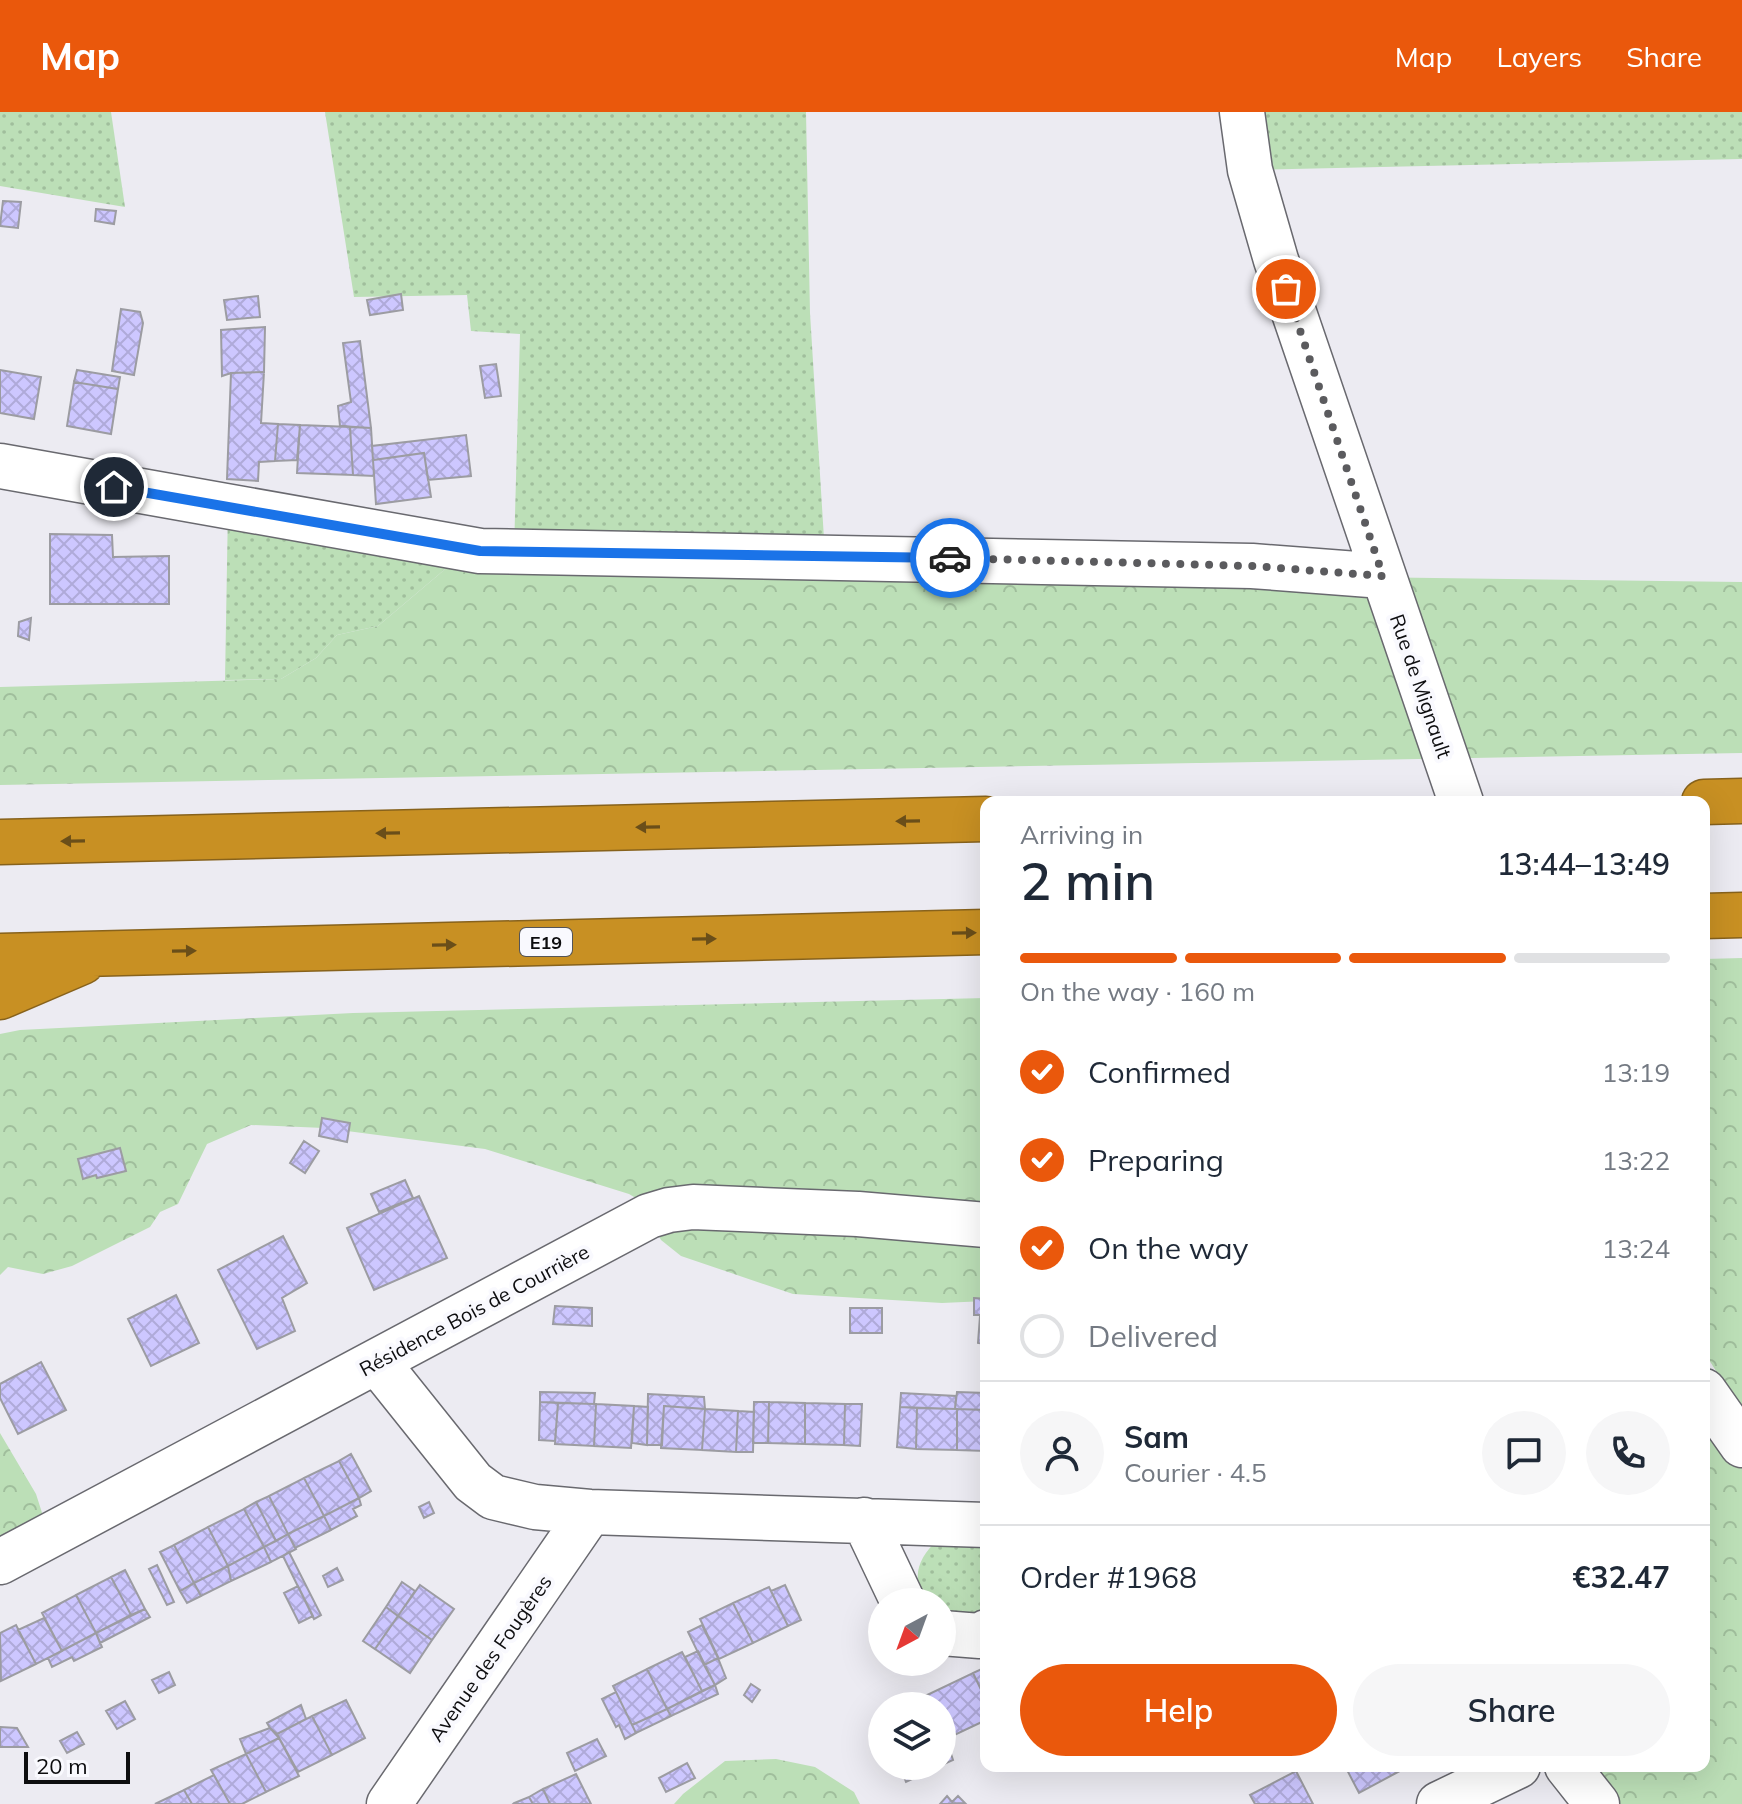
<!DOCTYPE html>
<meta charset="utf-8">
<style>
:root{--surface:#fff;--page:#f6f6f7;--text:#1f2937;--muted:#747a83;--line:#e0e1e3;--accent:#ea580c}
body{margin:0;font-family:Mulish,sans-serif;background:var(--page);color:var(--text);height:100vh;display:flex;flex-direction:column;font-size:30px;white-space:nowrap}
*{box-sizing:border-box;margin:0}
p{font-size:26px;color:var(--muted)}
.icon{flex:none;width:44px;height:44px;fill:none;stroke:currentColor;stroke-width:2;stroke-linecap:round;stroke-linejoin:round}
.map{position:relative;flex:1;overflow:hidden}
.drawer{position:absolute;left:980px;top:684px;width:730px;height:976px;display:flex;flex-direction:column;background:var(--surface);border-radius:16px;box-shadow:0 8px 32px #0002}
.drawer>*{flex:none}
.needle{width:52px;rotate:221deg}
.tools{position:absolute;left:868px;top:1476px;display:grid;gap:16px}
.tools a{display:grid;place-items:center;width:88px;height:88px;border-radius:50%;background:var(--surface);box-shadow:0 8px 32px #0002;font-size:40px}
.scale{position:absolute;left:24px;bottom:20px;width:106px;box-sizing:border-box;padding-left:8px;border:4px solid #0d0d0f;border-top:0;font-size:22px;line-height:28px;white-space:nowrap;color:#0d0d0f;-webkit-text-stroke:6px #f9f9fe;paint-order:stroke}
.pin{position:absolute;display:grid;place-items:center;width:68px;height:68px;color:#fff;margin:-34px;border:4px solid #fff;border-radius:50%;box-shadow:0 2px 8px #0007}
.courier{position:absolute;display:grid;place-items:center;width:80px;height:80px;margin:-40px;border:6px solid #1a73e8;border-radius:50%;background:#fff;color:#222;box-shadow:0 2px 10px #0007}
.head em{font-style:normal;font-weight:600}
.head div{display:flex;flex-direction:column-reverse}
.head{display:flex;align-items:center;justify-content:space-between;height:136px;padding:0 40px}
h1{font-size:52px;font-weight:600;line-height:60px}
.bar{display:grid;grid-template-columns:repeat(4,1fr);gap:12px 8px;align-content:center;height:96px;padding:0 40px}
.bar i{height:10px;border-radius:6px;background:var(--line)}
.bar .selected{background:var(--accent)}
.bar p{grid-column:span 4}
.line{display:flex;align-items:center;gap:20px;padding:0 40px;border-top:2px solid var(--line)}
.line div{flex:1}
.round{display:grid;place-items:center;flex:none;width:84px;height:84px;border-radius:42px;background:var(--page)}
ol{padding:0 40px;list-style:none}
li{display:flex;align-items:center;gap:24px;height:88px}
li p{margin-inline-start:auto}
li .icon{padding:8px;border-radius:50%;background:var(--accent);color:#fff;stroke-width:4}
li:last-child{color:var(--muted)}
li i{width:44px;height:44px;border:4px solid var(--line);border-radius:50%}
.primary-button{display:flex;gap:16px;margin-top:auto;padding:16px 40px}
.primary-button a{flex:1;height:92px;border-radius:48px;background:var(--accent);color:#fff;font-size:32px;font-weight:600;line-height:92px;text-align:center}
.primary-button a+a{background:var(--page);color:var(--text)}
header{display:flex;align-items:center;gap:48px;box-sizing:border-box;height:112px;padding:0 40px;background:var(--accent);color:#fff}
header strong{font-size:38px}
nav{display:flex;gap:44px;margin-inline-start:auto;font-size:28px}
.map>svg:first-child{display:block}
.grass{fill:url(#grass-dots)}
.forest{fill:url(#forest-crowns)}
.building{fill:url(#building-cross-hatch);stroke:#9c9ca2;stroke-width:2}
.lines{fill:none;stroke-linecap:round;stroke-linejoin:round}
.minor-casing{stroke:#69696f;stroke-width:47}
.highway-casing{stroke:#87621c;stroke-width:47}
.minor{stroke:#fff;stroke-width:44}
.highway{stroke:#c89023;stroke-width:44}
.oneway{fill:#6a4e19}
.done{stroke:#5b5b5e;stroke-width:8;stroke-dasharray:0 14.4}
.route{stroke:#1a73e8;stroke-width:10}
.labels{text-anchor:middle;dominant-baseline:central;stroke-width:8;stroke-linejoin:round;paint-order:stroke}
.shield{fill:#f9f9fe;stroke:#545457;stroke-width:2}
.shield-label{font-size:18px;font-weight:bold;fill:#0d0d0f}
.street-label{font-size:20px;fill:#0d0d0f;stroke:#f9f9fe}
</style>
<header>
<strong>Map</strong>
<nav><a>Map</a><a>Layers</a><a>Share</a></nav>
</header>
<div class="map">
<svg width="1742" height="1692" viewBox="0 0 1742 1692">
<defs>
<pattern id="grass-dots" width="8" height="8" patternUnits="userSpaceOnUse" patternTransform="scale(2)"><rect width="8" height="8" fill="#bcdfb7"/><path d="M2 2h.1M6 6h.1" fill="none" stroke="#a0be9c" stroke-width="1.8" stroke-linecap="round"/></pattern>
<pattern id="forest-crowns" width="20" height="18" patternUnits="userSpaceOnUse" patternTransform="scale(2)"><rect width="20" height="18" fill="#bcdfb7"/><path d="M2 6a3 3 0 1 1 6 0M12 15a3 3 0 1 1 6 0" fill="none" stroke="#a0be9c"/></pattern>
<pattern id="building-cross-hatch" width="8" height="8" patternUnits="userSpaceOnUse" patternTransform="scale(2)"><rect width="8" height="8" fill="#cdc7ff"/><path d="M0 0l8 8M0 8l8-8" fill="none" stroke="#afaad9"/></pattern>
</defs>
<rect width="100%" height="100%" fill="#ecebf2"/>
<path class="grass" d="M0,0H111L125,95L0,74Z
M325,0H806L810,201L825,443L514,439L520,222L471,219L467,183L354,185Z
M1242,0H1742V47L1250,58Z
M228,395L450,453L378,514L337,523L316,546L281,567L225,568Z
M938,1428L986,1432V1499L977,1506L942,1505V1490H927C910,1467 918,1445 938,1428Z"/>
<path class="forest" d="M450,453L1742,470V641L0,673V575L281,567L316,546L337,523L378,514Z
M1742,846V1300L1704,1240V847Z
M986,886V1189L942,1191L793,1182L681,1144L661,1128L649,1104L646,1092L629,1082L485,1037L324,1016L251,1013L207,1032L178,1092L160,1100L150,1115L72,1154L43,1162L8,1155L0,1163V922L20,918L353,901Z
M1704,1311L1742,1342V1692H1597L1567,1654H1704Z
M0,1321L36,1382L44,1407L0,1450Z
M776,1647L815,1655L854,1680L860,1692H674L683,1682L725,1649Z"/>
<path class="building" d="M3,89L21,90L18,116L0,114Z
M96,97L116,99L114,112L95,109Z
M401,182L403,198L370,203L367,188Z
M258,184L260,205L227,208L224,188Z
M121,197L140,200L143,211L134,263L112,259Z
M265,215L264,260L231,261L222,264L221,218Z
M360,229L371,316L340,314L338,294L351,290L343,231Z
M496,252L501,284L485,286L480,254Z
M0,258L41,265L34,307L0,301Z
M77,258L120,265L118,277L74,270Z
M264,260L261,311L278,312L275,349L259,350L258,369L227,367L231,261Z
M74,270L118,277L111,322L67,314Z
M278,312L300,313L297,348L275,349Z
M300,313L350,315L353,363L297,361Z
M350,315L371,316L374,364L353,363Z
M466,323L471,364L428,368L424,341L373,348L372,334Z
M424,341L431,385L376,392L373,348Z
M50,422L112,423L113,445L169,444V492H50Z
M31,506L29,528L18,524L19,510Z
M322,1006L350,1011L347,1030L319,1024Z
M304,1029L319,1039L305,1061L290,1051Z
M120,1036L126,1059L97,1066L96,1063L83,1067L78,1047Z
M405,1068L413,1086L379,1100L371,1082Z
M419,1084L447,1146L374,1178L347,1116Z
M283,1124L307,1171L282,1186L295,1219L257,1237L218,1158Z
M176,1183L199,1231L151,1254L128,1207Z
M974,1186L986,1187V1203H974Z
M555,1194L592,1196V1214L553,1212Z
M850,1196H882V1221H850Z
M980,1204H986V1232L978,1231Z
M41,1250L66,1298L18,1322L0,1286V1272Z
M540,1280L595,1281L594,1292L540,1290Z
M957,1280L986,1281V1298L955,1297Z
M901,1281L956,1284L955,1297L900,1295Z
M648,1282L704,1285L705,1297L664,1294L662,1333H647Z
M540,1290L558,1291L555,1329L539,1328Z
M754,1290H769L768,1331H753Z
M769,1290L805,1291V1332L768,1331Z
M558,1291L596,1292L594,1334L555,1332Z
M805,1291L845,1292L844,1333L805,1332Z
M596,1292L634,1294L631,1336L594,1334Z
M845,1292H862L860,1334L844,1333Z
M634,1294L648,1295L647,1333L632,1331Z
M664,1294L705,1297L702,1338L661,1336Z
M900,1295L917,1296L916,1337L897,1335Z
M917,1296L957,1297V1338L916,1337Z
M705,1297L738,1299L736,1340L702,1338Z
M957,1297L986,1298V1339L957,1338Z
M738,1299L754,1300L753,1340H736Z
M351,1342L371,1379L359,1386L339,1349Z
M339,1349L359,1386L324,1404L304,1366Z
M304,1366L324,1404L288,1422L269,1384Z
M269,1384L288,1422L276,1429L256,1390Z
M359,1386L361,1393L353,1397L357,1404L331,1418L324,1404Z
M256,1390L276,1429L264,1435L244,1397Z
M429,1390L434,1401L424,1406L419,1395Z
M244,1397L264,1435L228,1454L208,1415Z
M324,1404L331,1418L295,1436L288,1422Z
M208,1415L228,1454L194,1471L174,1433Z
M288,1422L296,1437L271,1450L264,1435Z
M174,1433L194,1471L180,1479L160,1440Z
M264,1435L271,1450L231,1469L228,1454Z
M289,1440L321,1503L314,1507L283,1444Z
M157,1453L174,1490L167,1493L149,1457Z
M228,1454L231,1469L201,1484L194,1471Z
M337,1456L343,1468L328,1475L323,1464Z
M125,1458L145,1497L131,1503L111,1465Z
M111,1465L131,1503L96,1521L76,1483Z
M402,1470L415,1479L398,1504L386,1495Z
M194,1471L201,1484L187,1491L180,1479Z
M420,1473L454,1497L432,1528L398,1504Z
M785,1473L801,1508L788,1514L771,1479Z
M298,1474L313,1504L299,1511L284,1481Z
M769,1475L788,1514L753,1531L733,1491Z
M76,1483L96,1521L62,1539L42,1501Z
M733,1491L753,1531L719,1547L700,1507Z
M386,1495L398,1504L375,1537L363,1529Z
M145,1497L150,1505L100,1531L96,1521Z
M398,1504L432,1528L410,1561L375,1537Z
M44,1506L62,1539L36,1552L18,1518Z
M16,1513L36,1552L1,1569L0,1521Z
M702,1513L718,1546L704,1553L688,1520Z
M96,1521L102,1535L74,1549L72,1545L52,1555L48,1546Z
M698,1539L715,1573L702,1579L685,1545Z
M682,1540L702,1579L667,1597L647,1557Z
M718,1546L726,1566L715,1573L704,1553Z
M986,1555V1588L973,1561Z
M647,1557L667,1597L632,1613L613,1574Z
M169,1560L175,1573L159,1581L152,1568Z
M973,1561L986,1588V1608L946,1627L942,1619V1594H930L925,1584Z
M751,1572L760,1578L752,1590L744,1583Z
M715,1573L718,1582L671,1604L667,1597Z
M616,1580L636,1621L625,1627L619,1613L616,1615L602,1587Z
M925,1584L930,1594H913L911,1591Z
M346,1588L365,1626L332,1643L312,1604Z
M125,1589L135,1607L117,1617L106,1599Z
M301,1593L306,1607L277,1622L270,1616L267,1611Z
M667,1597L671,1604L636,1621L632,1613Z
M312,1604L332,1643L298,1660L277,1622Z
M0,1615L17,1616L28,1635H0Z
M270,1616L279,1626L246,1642L240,1627Z
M77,1620L84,1632L67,1641L60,1629Z
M279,1626L299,1664L266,1680L246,1642Z
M597,1627L606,1644L575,1659L567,1641Z
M946,1627L953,1648L942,1653V1629Z
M246,1642L266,1680L242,1692H230L211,1658Z
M687,1651L695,1666L666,1680L659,1666Z
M900,1654H940L906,1670Z
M1345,1654H1409L1359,1681Z
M1296,1659L1313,1692H1255L1250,1683Z
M576,1662L591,1692H550L543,1677Z
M214,1663L230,1692H192L184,1678Z
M543,1677L550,1692H533L529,1685Z
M184,1678L192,1692H155Z
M947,1684L952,1690L958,1684L965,1691L940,1692Z
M529,1685L533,1692H513L514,1691Z"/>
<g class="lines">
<g class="minor-casing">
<path id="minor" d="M1242,0L1250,58L1276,148L1461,690
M0,354L480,439L1252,454L1383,464
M377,1250L473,1370L493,1385L535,1395L590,1400L986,1413
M1704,1279L1742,1333
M864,1408L903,1490
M0,1450L649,1104L669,1098L693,1095L858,1102L986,1113
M942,1521L980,1524L986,1520
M1567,1654L1597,1692
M389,1692L590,1400
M1439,1692L1518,1654"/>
</g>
<g class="highway-casing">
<path id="highway" d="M1704,690L1742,689
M0,730L986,707
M1704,804L1742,803
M0,844L986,820
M0,885L82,850"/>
</g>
<use href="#minor" class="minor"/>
<use href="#highway" class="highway"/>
</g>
<defs><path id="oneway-solid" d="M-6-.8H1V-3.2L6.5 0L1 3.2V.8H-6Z" transform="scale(2)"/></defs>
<g class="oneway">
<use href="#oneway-solid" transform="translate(908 709) rotate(179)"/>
<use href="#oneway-solid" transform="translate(648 715) rotate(179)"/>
<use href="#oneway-solid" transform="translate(388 721) rotate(179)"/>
<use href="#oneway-solid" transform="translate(73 729) rotate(179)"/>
<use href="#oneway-solid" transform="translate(964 821) rotate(-1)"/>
<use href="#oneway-solid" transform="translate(704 827) rotate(-1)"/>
<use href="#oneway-solid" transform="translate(444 833) rotate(-1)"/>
<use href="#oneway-solid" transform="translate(184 839) rotate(-1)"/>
</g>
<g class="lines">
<path class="done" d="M950,446L1252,454L1383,464L1286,177"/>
<path class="route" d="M114,375L480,439L950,446"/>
</g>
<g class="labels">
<rect class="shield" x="520" y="816" width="52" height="28" rx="6"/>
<g class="shield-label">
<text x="546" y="830">E19</text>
</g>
<g class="street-label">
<text transform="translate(1421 574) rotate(71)">Rue de Mignault</text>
<text transform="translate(474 1198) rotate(-28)">Résidence Bois de Courrière</text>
<text transform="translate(490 1546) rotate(-55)">Avenue des Fougères</text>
</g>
</g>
</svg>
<div class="tools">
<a><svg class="needle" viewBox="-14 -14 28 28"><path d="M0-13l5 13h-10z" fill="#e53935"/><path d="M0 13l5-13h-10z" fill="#747a83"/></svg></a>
<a><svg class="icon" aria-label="layers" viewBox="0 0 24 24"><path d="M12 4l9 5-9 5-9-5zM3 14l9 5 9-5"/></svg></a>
</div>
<div class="scale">20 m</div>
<div class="pin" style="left:1286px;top:177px;background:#ea580c"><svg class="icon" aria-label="bag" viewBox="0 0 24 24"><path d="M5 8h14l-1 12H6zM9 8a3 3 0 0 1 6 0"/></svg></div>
<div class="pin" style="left:114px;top:375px;background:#1f2937"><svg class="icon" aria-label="home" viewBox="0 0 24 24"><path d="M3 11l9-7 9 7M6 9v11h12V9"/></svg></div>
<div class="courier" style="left:950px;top:446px"><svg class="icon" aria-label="car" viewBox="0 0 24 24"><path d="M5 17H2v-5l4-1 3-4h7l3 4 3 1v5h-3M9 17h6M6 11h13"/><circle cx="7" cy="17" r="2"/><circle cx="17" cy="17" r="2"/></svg></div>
<section class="drawer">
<div class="head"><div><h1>2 min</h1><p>Arriving in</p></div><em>13:44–13:49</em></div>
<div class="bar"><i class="selected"></i><i class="selected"></i><i class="selected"></i><i></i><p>On the way · 160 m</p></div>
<ol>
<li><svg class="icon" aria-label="check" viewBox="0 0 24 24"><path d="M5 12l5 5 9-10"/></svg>Confirmed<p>13:19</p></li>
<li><svg class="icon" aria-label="check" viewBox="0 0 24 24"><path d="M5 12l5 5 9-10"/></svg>Preparing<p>13:22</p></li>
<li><svg class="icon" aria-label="check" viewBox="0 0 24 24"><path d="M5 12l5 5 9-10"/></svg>On the way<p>13:24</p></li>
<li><i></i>Delivered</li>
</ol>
<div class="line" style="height:144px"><a class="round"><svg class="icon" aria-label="person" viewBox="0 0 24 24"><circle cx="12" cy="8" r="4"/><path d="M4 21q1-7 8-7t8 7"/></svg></a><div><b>Sam</b><p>Courier · 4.5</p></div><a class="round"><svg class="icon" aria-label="chat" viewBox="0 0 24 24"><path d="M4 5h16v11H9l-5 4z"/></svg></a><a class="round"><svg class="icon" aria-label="phone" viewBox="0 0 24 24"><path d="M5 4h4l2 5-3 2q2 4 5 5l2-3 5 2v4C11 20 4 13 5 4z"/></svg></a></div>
<div class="line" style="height:104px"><div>Order #1968</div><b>€32.47</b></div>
<div class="primary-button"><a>Help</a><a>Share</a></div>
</section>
</div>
